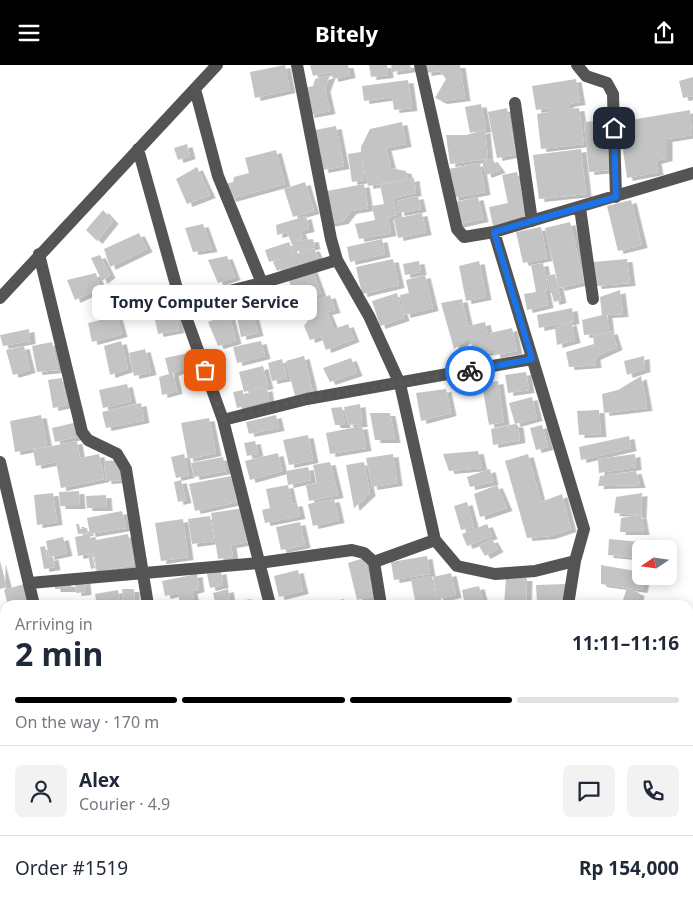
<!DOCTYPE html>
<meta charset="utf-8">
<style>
:root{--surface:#fff;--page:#f2f2f3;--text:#1f2937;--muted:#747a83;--line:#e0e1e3;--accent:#000}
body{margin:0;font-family:"Noto Sans",sans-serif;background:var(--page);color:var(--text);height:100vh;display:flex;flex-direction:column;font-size:19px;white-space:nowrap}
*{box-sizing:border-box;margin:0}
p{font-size:16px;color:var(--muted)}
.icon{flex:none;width:28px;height:28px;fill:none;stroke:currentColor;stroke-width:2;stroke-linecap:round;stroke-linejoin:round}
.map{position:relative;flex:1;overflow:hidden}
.details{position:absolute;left:0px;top:535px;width:694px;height:311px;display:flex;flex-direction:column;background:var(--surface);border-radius:15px 15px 0 0;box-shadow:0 2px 12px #0003}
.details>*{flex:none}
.needle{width:32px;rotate:257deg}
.fabs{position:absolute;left:632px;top:475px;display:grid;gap:10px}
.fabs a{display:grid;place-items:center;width:45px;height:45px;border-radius:8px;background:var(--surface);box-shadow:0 2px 12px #0003;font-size:25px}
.pin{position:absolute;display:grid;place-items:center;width:42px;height:42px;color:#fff;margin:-21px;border-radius:10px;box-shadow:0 2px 8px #0006}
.courier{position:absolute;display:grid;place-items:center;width:50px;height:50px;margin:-25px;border:4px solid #1a73e8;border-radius:50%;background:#fff;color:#222;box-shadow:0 1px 6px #0007}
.bubble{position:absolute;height:35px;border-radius:8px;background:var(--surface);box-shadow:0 2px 12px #0003;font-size:16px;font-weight:700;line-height:35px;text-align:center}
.head em{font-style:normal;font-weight:700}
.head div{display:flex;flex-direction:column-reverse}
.head{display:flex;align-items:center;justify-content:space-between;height:85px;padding:0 15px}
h1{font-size:32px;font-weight:700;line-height:38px}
.bar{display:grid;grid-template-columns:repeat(4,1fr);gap:8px 5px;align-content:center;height:60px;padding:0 15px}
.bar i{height:6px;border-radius:4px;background:var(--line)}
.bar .on{background:var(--accent)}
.bar p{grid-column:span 4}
.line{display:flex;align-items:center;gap:12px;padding:0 15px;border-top:1px solid var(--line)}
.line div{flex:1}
.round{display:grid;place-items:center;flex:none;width:52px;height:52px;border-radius:8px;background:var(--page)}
header{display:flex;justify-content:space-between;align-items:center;height:65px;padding:0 15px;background:var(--accent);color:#fff;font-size:22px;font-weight:700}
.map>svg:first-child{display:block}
.building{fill:#c4c4c4;filter:url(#shadow)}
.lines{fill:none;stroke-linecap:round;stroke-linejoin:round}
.minor{stroke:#545454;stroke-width:12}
.done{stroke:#595959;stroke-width:5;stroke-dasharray:0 9}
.route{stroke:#1a73e8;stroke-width:6}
</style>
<header><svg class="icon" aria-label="menu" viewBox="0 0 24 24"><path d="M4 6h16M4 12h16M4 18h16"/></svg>Bitely<svg class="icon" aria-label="share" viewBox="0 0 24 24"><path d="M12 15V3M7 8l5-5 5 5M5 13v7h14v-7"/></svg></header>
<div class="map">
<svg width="693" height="846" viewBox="0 0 693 846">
<defs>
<filter id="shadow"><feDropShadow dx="5.5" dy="3" stdDeviation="0" flood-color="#0004"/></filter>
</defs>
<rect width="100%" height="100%" fill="#fff"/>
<path class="building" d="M285,0L290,25L255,33L250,7Z
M310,0H348L350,10L333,14L331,7L313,11Z
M369,0H387L388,10L371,12Z
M391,0H410L411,4L392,7Z
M425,0H460L465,33L442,36L435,33L446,14L440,6L426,8Z
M330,10L325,24L330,46L309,50L304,23L313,21L315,14Z
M693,12V31L683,33L679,16Z
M576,14L580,37L568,39L569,44L579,43L584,79L541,84L537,49L549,47V43L536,45L532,21Z
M408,15L412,43L394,45L392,32L364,36L362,21Z
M481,39L486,64L470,68L465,42Z
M507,43L516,89L497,93L488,47Z
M690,45L692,70L667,74V93L656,96L658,107L627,113L619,57Z
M605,55L610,105L589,107L584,57Z
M402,57L406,79L386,83L391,103L406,106L408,114L368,121L362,94L364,115L352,117L348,89L361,87V82L370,64Z
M336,61L344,101L323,105L315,65Z
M485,65L488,94L450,99L446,70H466Z
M187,79L190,91L178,95L174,83Z
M581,84L586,129L539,134L533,90Z
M276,85L285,119L230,134L226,119L233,117L234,112L249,108L245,93Z
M492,94L500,105L486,110L482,97Z
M480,98L485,127L453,133L448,104Z
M197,102L210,130L187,139L176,114Z
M517,107L527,153L493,161L489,142L508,138L502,110Z
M414,113L416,128L393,133L397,150L388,152L391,168L359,174L355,159L375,155L372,141L384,139L380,120Z
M305,117L314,146L293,152L284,124Z
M364,119L368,143L351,146L343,156L328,159L322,127Z
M418,131L421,144L399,148L397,136Z
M478,132L483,154L456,160L451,138Z
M631,135L642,180L618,186L607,141Z
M103,145L113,156L97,176L86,165Z
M422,148L426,167L398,173L394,154Z
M306,151L309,164L300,166L303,173L296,176L313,174L315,181L295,187L287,167L277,170L276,160Z
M570,157L584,217L559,223L545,163Z
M203,159L212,184L193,187L185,163Z
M541,162L547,193L523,198L516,167Z
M139,168L147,184L110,202L104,184Z
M382,174L385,189L350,197L347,182Z
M289,177L294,190L314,183L318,192L277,206L273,197L283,193L269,197L265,185Z
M100,190L110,210L102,216L91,193Z
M227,191L235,212L218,218L208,195Z
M393,194L399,220L362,229L356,202Z
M627,194L630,218L596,221L593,197Z
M419,196L421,207L405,210L403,199Z
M479,196L486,232L466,236L459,201Z
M543,198L548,224L545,225L548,240L527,245L524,229L536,227L531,200Z
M312,204L321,229L304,235L298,220L291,222L288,212Z
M96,208L100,223L75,235L67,215Z
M555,209L561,235L554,237L547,211Z
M425,210L433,243L405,250L400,230L409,228L406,215Z
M150,225L152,237L132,241V227Z
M620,225L623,249L607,250L609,267L612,266L617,282L595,292L596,300L569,302L566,287L594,279L593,271L607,268L584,270L582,255L602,250L600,232Z
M397,228L404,253L380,261L372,236Z
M330,230L335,245L327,247L334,264L348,259L354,274L326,285L321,271L310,275L304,261L309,254L325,248L304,254L300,240Z
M110,231L113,244L97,246L95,234Z
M462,234L468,261L485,257L492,287L473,289L470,272L454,284L441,238Z
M173,237L179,265L158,269L152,241Z
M251,241L258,268L241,272L236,247Z
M572,243L574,256L539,263L537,250Z
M229,249L236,276L218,281L208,257Z
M117,251L122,269L92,277L88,258Z
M571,257L575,275L557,280L555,263Z
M512,263L517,286L495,290L490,268Z
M29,264L30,276L3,281L0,270Z
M121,276L128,304L110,310L104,281Z
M261,276L265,291L237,298L233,282Z
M52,277L58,305L37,307L32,281Z
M24,281L30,305L13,310L6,285Z
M145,284L151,307L134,311L129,288Z
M189,288L192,301L173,308L177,326L162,330L159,312L169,309L165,293Z
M304,291L313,327L295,331L286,296Z
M644,291L645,304L627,310L624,296Z
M351,293L357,308L330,317L323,303Z
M282,294L287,313L272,316L268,298Z
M263,301L268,321L244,327L239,307Z
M526,307L529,325L508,328L505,310Z
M641,311L647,343L604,348L602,329L618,325Z
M62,313L67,340L53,343L48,315Z
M498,316L504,357L489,360L482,319Z
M127,319L131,336L103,343L99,325Z
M267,323L269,335L237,343L233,327L243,325V329Z
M446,324L451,348L421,356L416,328Z
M532,332L537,353L515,359L518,360L520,375L493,380L491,364L515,359L509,338Z
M141,338L144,355L106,363L102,347Z
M360,339L362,359L348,360L344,342Z
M342,342L345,360H335L331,343Z
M599,345L601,369L579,370L577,346Z
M370,348H390L395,375H375Z
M41,350L47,381L15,387L10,356Z
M276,350L279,363L249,369L246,357Z
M209,353L216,388L188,394L181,358Z
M78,357L81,371L55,377L52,363Z
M542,360L548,382L536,385L530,363Z
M362,361L366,383L330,389L326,368Z
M308,370L313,395L289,400L283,375Z
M629,371L631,383L581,395L579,382Z
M77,376L80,393L99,389L104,414L61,423L56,397L36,401L33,385Z
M255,376L258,389L247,391L244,378Z
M478,386L482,403L449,406L443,389Z
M278,388L282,406L250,415L245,396Z
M184,389L189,410L176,413L171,392Z
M393,389L397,418L372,422L366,393Z
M528,389L541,437L562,429L571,464L550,471L527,473L505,396Z
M635,389L636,402L599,408L598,394Z
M223,392L226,406L194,412L191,398Z
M120,395L122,415L106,416L104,396Z
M330,397L338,430L309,436L306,420L317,418L313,400Z
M364,397L370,428L354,443L346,400Z
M308,402L311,415L288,420L286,406Z
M490,404L493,417L470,422L467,412Z
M636,406L640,420L598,421L600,411Z
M231,411L237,437L195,446L189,419Z
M181,415L186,435L178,437L174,417Z
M288,420L292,439L297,438L300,451L265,458L262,445L270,443L266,424Z
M497,420L507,443L480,452L474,429Z
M79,426L80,441H60L59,427Z
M53,428L57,457L37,460L34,430Z
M642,428L641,450L614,448L616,432Z
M106,430L107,443H87L86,431Z
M334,434L339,455L313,461L308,439Z
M467,437L474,462L461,465L454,441Z
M244,443L249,477L231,480L233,492L218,494L211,448Z
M122,446L126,463L90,469L87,453Z
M641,450L644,467H620L621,453Z
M210,451L214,476L192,479L188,454Z
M183,454L188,492L161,496L155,458Z
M300,457L305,480L281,485L276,462Z
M76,459H79L80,464L87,463L88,468L78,469Z
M487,459L492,471L467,481L462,469Z
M90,469L91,476L128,469L134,500L97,507L94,488L78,491L75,472Z
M63,472L67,488L49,492L46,476Z
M492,474L498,484L485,491L479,481Z
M609,474L641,477L640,493L608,490Z
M45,481L47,493L53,492L55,502L44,504L40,482Z
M92,489L95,503L91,504L88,490Z
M427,491L430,509L394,515L391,497Z
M364,493L374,531L357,535L348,498Z
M0,496L7,522L0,524Z
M601,500L641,507V511H645L642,525L601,519Z
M298,505L303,526L279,532L274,511Z
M221,506L223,520L210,523L207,509Z
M451,508L456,530L438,534L433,512Z
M197,509L199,524L192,526L195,540H180L178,528L165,531L162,516Z
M432,511L437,540H416L411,515Z
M506,513H527L526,540H504Z
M85,516L86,527L76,528L75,517Z
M55,518L71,519V524H55Z
M24,519L29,539L8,540L4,525Z
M567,519V536L537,537L536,520Z
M479,521L484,540H465L462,525Z
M627,523L639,528L637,540L623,535Z
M122,524H134L135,540H123Z
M228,524L230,534L215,537L213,528Z
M118,525L121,540H97L95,529Z
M251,534L252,540H223V539Z
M344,534L345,540H335L334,536Z
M332,535V540H312V539Z
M378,536V540H359V538Z
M5,564V580L0,581V565Z
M5,635V664H1L0,636Z
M5,684V706L0,707V685Z
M5,712V732H3L0,713Z
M5,780V832L0,833V781Z"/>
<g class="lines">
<path class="minor" d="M297,0L331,174L337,195L369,251L400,319L435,475L457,501L495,509L535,506L575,496L584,464L494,167L464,172L457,164L420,0
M577,0L586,11L607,18L613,29L616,132
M195,24L218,111L262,218
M515,38L532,156
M138,84L181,238L223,355L270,540
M580,143L593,234
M494,167L693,108
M39,189L82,367L88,375L117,389L126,404L148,540
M0,233L217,0
M181,238L262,218L337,195
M223,355L307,334L532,294
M0,397L34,540
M374,497L381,540
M30,518L259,498L352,485L364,488L374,497L435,475
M568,540L575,496
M0,555L5,554
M0,670L3,681H5
M532,846V842L634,846"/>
</g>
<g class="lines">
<path class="done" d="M205,305L224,355L307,334L470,306"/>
<path class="route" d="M470,306L532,294L494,167L616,132L614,63"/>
</g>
</svg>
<div class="fabs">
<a><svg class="needle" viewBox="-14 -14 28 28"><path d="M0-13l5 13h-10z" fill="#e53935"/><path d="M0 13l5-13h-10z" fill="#747a83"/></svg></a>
</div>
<div class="pin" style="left:205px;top:305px;background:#ea580c"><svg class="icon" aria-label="bag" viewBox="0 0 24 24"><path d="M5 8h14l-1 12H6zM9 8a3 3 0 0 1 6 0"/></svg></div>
<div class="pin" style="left:614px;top:63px;background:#1f2937"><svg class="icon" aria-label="home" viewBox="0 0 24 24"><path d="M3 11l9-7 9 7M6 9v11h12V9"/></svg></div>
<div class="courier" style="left:470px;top:306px"><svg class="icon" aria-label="bike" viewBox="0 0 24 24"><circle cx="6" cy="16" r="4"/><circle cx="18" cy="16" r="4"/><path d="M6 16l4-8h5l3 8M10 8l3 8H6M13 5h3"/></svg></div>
<div class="bubble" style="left:92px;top:220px;width:225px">Tomy Computer Service</div>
<section class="details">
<div class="head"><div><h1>2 min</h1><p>Arriving in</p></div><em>11:11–11:16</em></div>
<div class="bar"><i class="on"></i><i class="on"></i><i class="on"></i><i></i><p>On the way · 170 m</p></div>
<div class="line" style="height:90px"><a class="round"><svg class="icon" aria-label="person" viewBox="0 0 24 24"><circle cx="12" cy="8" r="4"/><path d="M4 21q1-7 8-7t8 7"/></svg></a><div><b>Alex</b><p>Courier · 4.9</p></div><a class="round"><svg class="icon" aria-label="chat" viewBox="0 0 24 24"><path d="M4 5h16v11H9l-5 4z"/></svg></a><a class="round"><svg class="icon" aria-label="phone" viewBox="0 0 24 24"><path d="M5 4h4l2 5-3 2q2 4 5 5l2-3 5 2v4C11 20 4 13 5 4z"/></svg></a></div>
<div class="line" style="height:65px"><div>Order #1519</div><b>Rp 154,000</b></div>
</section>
</div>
